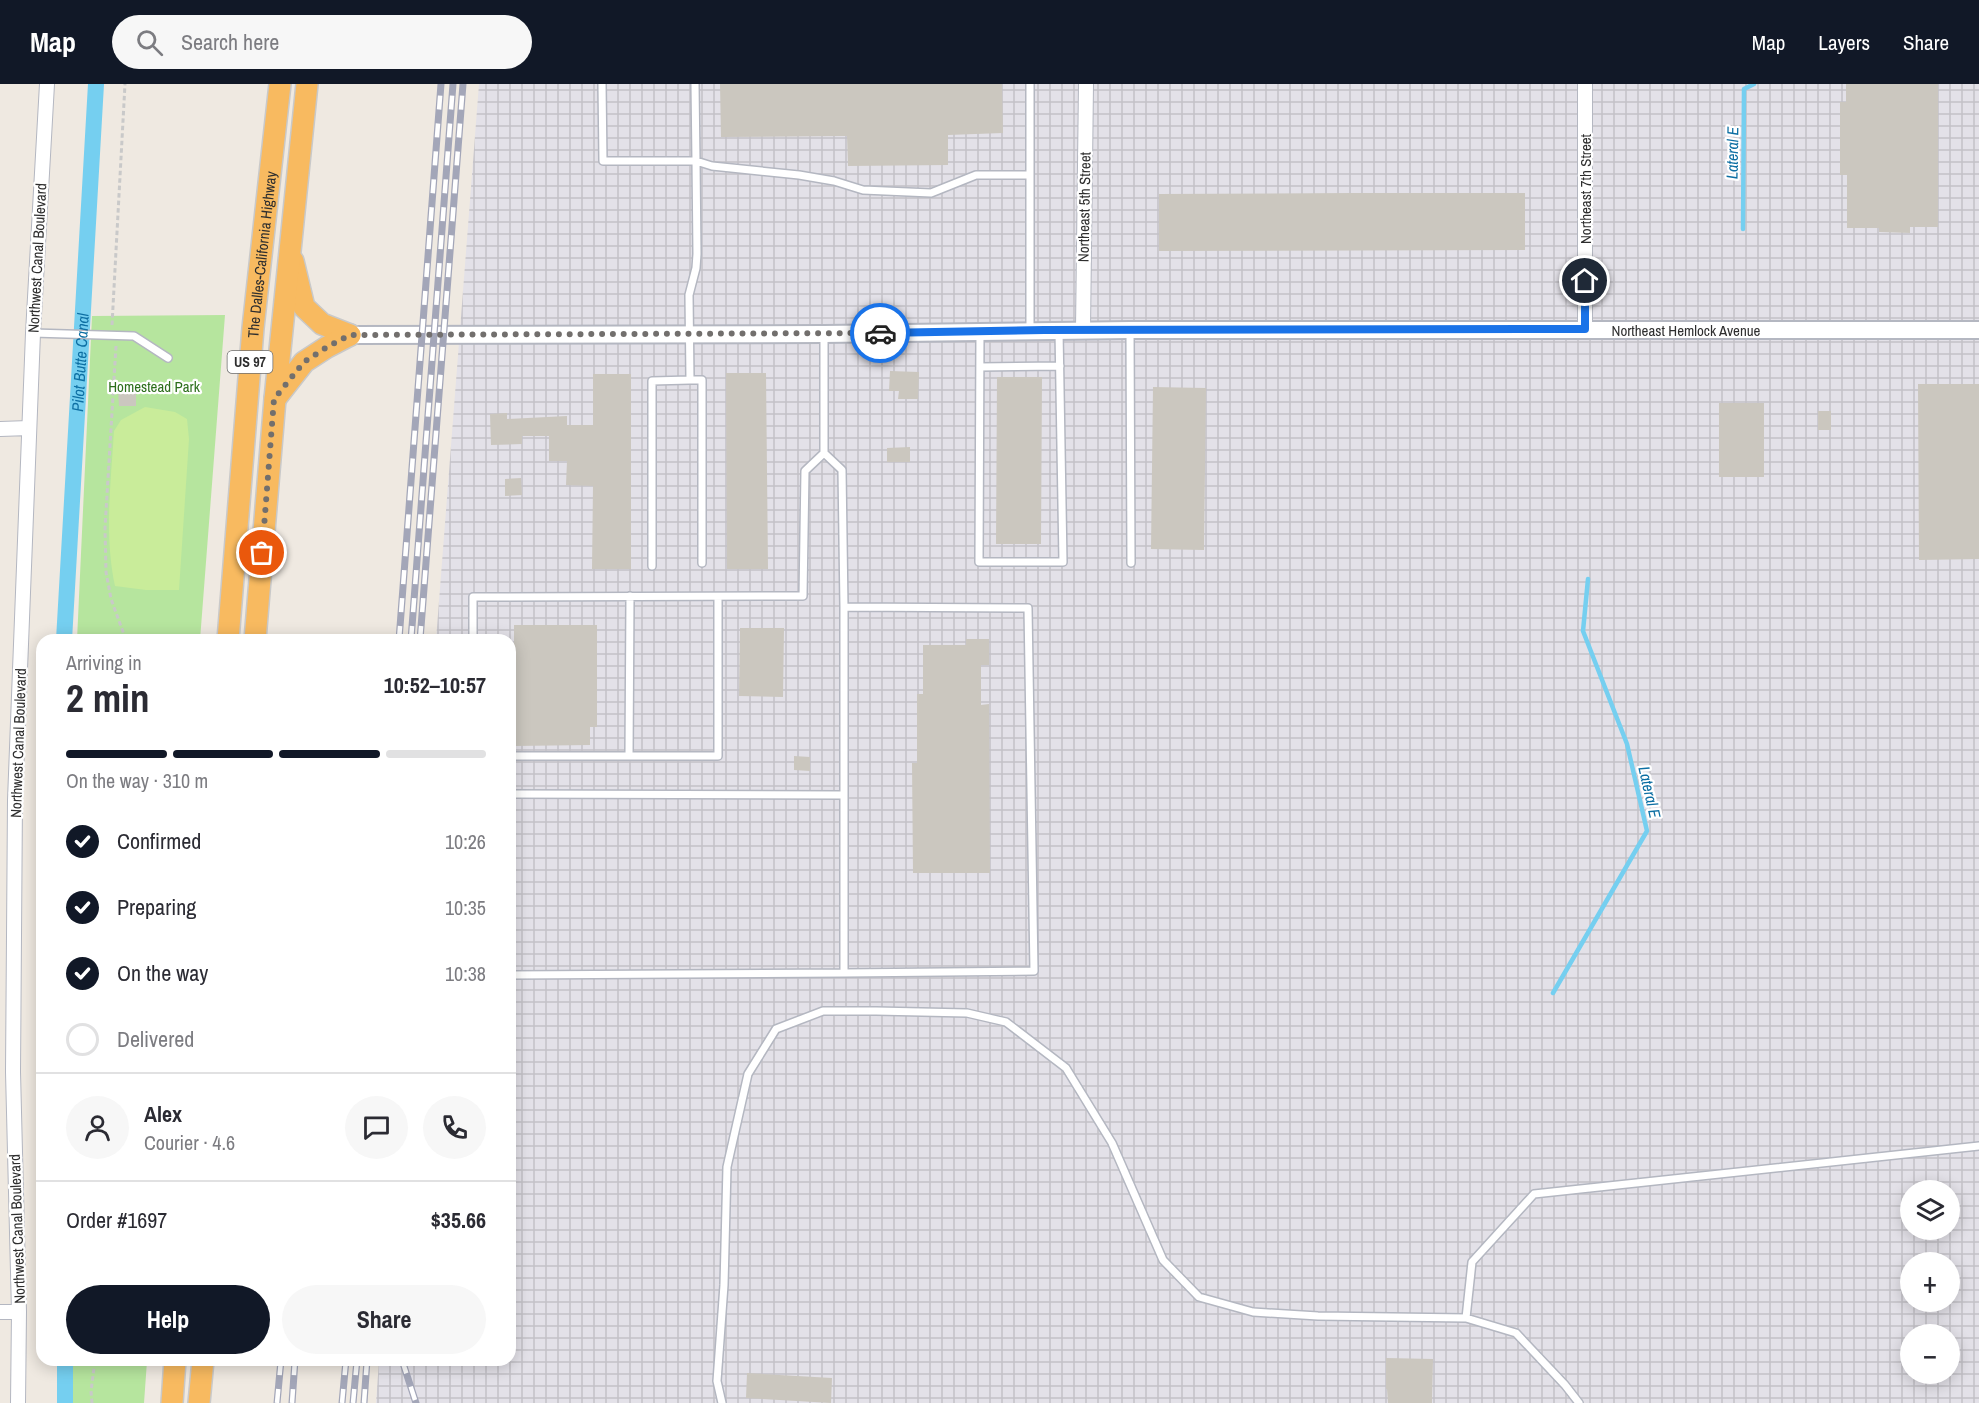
<!DOCTYPE html>
<meta charset="utf-8">
<style>
:root{--surface:#fff;--page:#f7f7f7;--text:#2b2b33;--muted:#7c7c81;--line:#e1e1e2;--accent:#111827}
body{margin:0;font-family:"Archivo Narrow",sans-serif;background:var(--page);color:var(--text);height:100vh;display:flex;flex-direction:column;font-size:22px;white-space:nowrap}
*{box-sizing:border-box;margin:0}
p{font-size:20px;color:var(--muted)}
.icon{flex:none;width:33px;height:33px;fill:none;stroke:currentColor;stroke-width:2;stroke-linecap:round;stroke-linejoin:round}
.map{position:relative;flex:1;overflow:hidden}
.side{position:absolute;left:36px;top:550px;width:480px;height:732px;display:flex;flex-direction:column;background:var(--surface);border-radius:18px;box-shadow:0 3px 15px #0003}
.side>*{flex:none}
.buttons{position:absolute;left:1900px;top:1096px;display:grid;gap:12px}
.buttons a{display:grid;place-items:center;width:60px;height:60px;border-radius:50%;background:var(--surface);box-shadow:0 3px 15px #0003;font-size:30px}
.pin{position:absolute;display:grid;place-items:center;width:51px;height:51px;color:#fff;margin:-26px;border:3px solid #fff;border-radius:50%;box-shadow:0 2px 6px #0007}
.courier{position:absolute;display:grid;place-items:center;width:60px;height:60px;margin:-30px;border:4px solid #1a73e8;border-radius:50%;background:#fff;color:#222;box-shadow:0 2px 8px #0007}
.overview em{font-style:normal;font-weight:700}
.overview div{display:flex;flex-direction:column-reverse}
.overview{display:flex;align-items:center;justify-content:space-between;height:102px;padding:0 30px}
h1{font-size:39px;font-weight:700;line-height:45px}
.bar{display:grid;grid-template-columns:repeat(4,1fr);gap:9px 6px;align-content:center;height:72px;padding:0 30px}
.bar i{height:8px;border-radius:4px;background:var(--line)}
.bar .selected{background:var(--accent)}
.bar p{grid-column:span 4}
.line{display:flex;align-items:center;gap:15px;padding:0 30px;border-top:2px solid var(--line)}
.line div{flex:1}
.round{display:grid;place-items:center;flex:none;width:63px;height:63px;border-radius:32px;background:var(--page)}
ol{padding:0 30px;list-style:none}
li{display:flex;align-items:center;gap:18px;height:66px}
li p{margin-inline-start:auto}
li .icon{padding:6px;border-radius:50%;background:var(--accent);color:#fff;stroke-width:4}
li:last-child{color:var(--muted)}
li i{width:33px;height:33px;border:3px solid var(--line);border-radius:50%}
.cta{display:flex;gap:12px;margin-top:auto;padding:12px 30px}
.cta a{flex:1;height:69px;border-radius:36px;background:var(--accent);color:#fff;font-size:24px;font-weight:700;line-height:69px;text-align:center}
.cta a+a{background:var(--page);color:var(--text)}
header{display:flex;align-items:center;gap:36px;box-sizing:border-box;height:84px;padding:0 30px;background:var(--accent);color:#fff}
header strong{font-size:28px}
nav{display:flex;gap:33px;margin-inline-start:auto;font-size:21px}
.search{width:420px;height:54px;background:var(--page);display:flex;align-items:center;gap:15px;box-sizing:border-box;padding:0 21px;border-radius:33px;color:var(--muted);font-size:22px}
.map>svg:first-child{display:block}
.industrial{fill:url(#industrial-grid);fill-rule:evenodd}
.park{fill:#b6e59e}
.pitch{fill:#c9ec9a}
.lines{fill:none;stroke-linecap:round;stroke-linejoin:round}
.stream{stroke:#75cff0;stroke-width:4.5}
.canal{stroke:#75cff0;stroke-width:16}
.building{fill:#cbc7bf}
.service-casing{stroke:#b4b7c1;stroke-width:10}
.minor-casing{stroke:#b4b7c1;stroke-width:16}
.tertiary-casing{stroke:#b4b7c1;stroke-width:20}
.trunk-casing{stroke:#c9c9c9;stroke-width:24}
.path{stroke:#c9c9c9;stroke-width:3;stroke-dasharray:4.5 3;stroke-linecap:butt}
.service{stroke:#fff;stroke-width:7}
.minor{stroke:#fff;stroke-width:14}
.tertiary{stroke:#fff;stroke-width:16}
.trunk{stroke:#f8ba60;stroke-width:21}
.rail-casing{stroke:#a3a6b8;stroke-width:7}
.rail{stroke:#fff;stroke-width:4.5;stroke-dasharray:14;stroke-linecap:butt}
.done{stroke:#726f6d;stroke-width:6;stroke-dasharray:0 10.8}
.route{stroke:#1a73e8;stroke-width:8}
.labels{text-anchor:middle;dominant-baseline:central;stroke-width:4.5;stroke-linejoin:round;paint-order:stroke}
.shield{fill:#fff;stroke:#6d6d6d;stroke-width:1.5}
.shield-label{font-size:14px;font-weight:bold;fill:#2e2e2e}
.street-label{font-size:15px;fill:#2e2e2e;stroke:#fff}
.park-label{font-size:15px;fill:#2c6e1b;stroke:#fff}
.water-label{font-size:16px;font-style:italic;fill:#0d6fa3;stroke:#fff}
</style>
<header>
<strong>Map</strong>
<div class="search"><svg class="icon" aria-label="search" viewBox="0 0 24 24"><circle cx="10" cy="10" r="6"/><path d="M15 15l6 6"/></svg>Search here</div>
<nav><a>Map</a><a>Layers</a><a>Share</a></nav>
</header>
<div class="map">
<svg width="1979" height="1319" viewBox="0 0 1979 1319">
<defs>
<pattern id="industrial-grid" width="8" height="8" patternUnits="userSpaceOnUse" patternTransform="scale(1.5)"><rect width="8" height="8" fill="#e3e1e8"/><path d="M0 4h8M4 0v8" fill="none" stroke="#c3c1c7"/></pattern>
</defs>
<rect width="100%" height="100%" fill="#efe9e1"/>
<path class="industrial" d="M479,0H1979V1319H376L379,1277L510,1276V556H436ZM1911,1107H1950V1146H1911ZM1911,1179H1950V1218H1911ZM1911,1251H1950V1290H1911Z"/>
<path class="park" d="M225,231L200,556H77L92,232Z
M73,1277H147L144,1319H73Z"/>
<path class="pitch" d="M145,323L175,328L187,335L189,355L179,506H146L115,502C104,451 111,398 114,347L121,336Z"/>
<g class="lines">
<path class="stream" d="M1743,145L1744,5L1754,0
M1553,909L1647,747L1627,660L1583,547L1588,495"/>
<g class="canal">
<path id="s1" d="M64,556L96,0"/>
<path d="M65,1276V1319"/>
</g>
</g>
<path class="building" d="M720,0H1002L1003,49L948,51V81L848,82L847,52L721,53Z
M1846,0H1938V143H1910V149L1879,148V144H1847V91H1840V18H1846Z
M1353,109H1525V166L1159,167V110Z
M890,287L919,288L918,315H898L899,307H889Z
M726,289H766L768,485H727Z
M593,290H631V485H592L593,402L566,401L567,377H549V352H522V360L491,361L490,330L507,329V335L567,332V341H593Z
M997,293H1042L1041,460H996Z
M1918,300H1979V475L1919,476Z
M1153,303L1206,304L1204,466L1151,465Z
M136,304V322H119L118,305Z
M1719,319H1764V393H1719Z
M1818,327H1831V346H1818Z
M910,363V378H887V364Z
M521,394L522,411L505,412V395Z
M514,541H597V643H590V661L514,662Z
M740,544H784L783,613L739,612Z
M966,555H989V581H981V621L989,620L990,789H913L912,679H917V610H923V561H966Z
M794,672L810,673V687L794,686Z
M1386,1274L1433,1275L1432,1319H1388L1387,1305H1386Z
M747,1289L832,1294L831,1319L746,1314Z"/>
<g class="lines">
<g class="service-casing">
<path id="service" d="M602,0L603,77H696L695,0
M1030,0V91
M1130,246L1131,479
M980,247L979,478H1063L1059,247
M33,249L134,252L168,274
M824,250V369L842,386L844,523L1028,524L1034,887L844,889V523
M980,283L1060,282
M702,479V296H690L689,211L696,184L697,170L696,77L712,82L799,91L834,97L863,106L931,109L976,91H1030V246
M652,482V297L690,296
M473,556V513L803,512L805,387L824,369
M510,672H718V513
M629,672L630,512
M510,710L844,711
M510,891L844,889
M1466,1234L1472,1178L1534,1110L1979,1062
M722,1319L717,1297L724,1201L727,1083L748,990L776,945L823,927H876L967,929L1006,938L1066,984L1112,1059L1163,1176L1199,1213L1253,1228L1318,1232L1466,1234L1516,1249L1565,1301L1579,1319"/>
</g>
<g class="minor-casing">
<path id="minor" d="M1585,0V245
M1083,246L1086,0
M0,345L29,344
M0,1228H19
M18,1319L19,1228L13,988L15,716L33,249L47,0"/>
</g>
<g class="tertiary-casing">
<g id="tertiary">
<path id="s2" d="M350,251L824,250L1130,246H1979"/>
</g>
</g>
<g class="trunk-casing">
<g id="trunk">
<path d="M293,177L304,223L322,240L350,251"/>
<path d="M275,315L304,278L327,263L350,251"/>
<path id="s3" d="M228,556L253,244L280,0"/>
<path d="M255,556L275,315L307,0"/>
<path d="M172,1319L175,1276"/>
<path d="M199,1319L203,1276"/>
</g>
</g>
<path class="path" d="M112,241L125,0
M116,262L105,444L106,488L111,515L126,556
M92,1319L91,1307L95,1276"/>
<use href="#service" class="service"/>
<use href="#minor" class="minor"/>
<use href="#tertiary" class="tertiary"/>
<use href="#trunk" class="trunk"/>
<g class="rail-casing">
<path id="rail" d="M399,556L441,0
M411,556L453,0
M420,556L463,0
M402,1276L416,1319
M277,1319L281,1276
M292,1319L295,1276
M342,1319L346,1276
M353,1319L357,1276
M364,1319L367,1276"/>
</g>
<use href="#rail" class="rail"/>
</g>
<g class="lines">
<path class="done" d="M262,469L274,315L304,278L327,263L350,251L880,249"/>
<path class="route" d="M880,249L1044,246L1585,245V197"/>
</g>
<g class="labels">
<rect class="shield" x="227.5" y="267" width="45" height="22" rx="4.5"/>
<g class="shield-label">
<text x="250" y="278">US 97</text>
</g>
<g class="street-label">
<text transform="translate(1585 105) rotate(-90)">Northeast 7th Street</text>
<text transform="translate(1084 123) rotate(-89)">Northeast 5th Street</text>
<text stroke="none"><textPath href="#s3" startOffset="387">The Dalles-California Highway</textPath></text>
<text transform="translate(37 174) rotate(-87)">Northwest Canal Boulevard</text>
<text stroke="none"><textPath href="#s2" startOffset="1336">Northeast Hemlock Avenue</textPath></text>
<text transform="translate(18 659) rotate(-88)">Northwest Canal Boulevard</text>
<text transform="translate(17 1145) rotate(-92)">Northwest Canal Boulevard</text>
</g>
<g class="park-label">
<text x="154" y="302">Homestead Park</text>
</g>
<g class="water-label">
<text transform="translate(1732 69) rotate(-89)">Lateral E</text>
<text stroke="none"><textPath href="#s1" startOffset="278">Pilot Butte Canal</textPath></text>
<text transform="translate(1650 708) rotate(77)">Lateral E</text>
</g>
</g>
</svg>
<div class="buttons">
<a><svg class="icon" aria-label="layers" viewBox="0 0 24 24"><path d="M12 4l9 5-9 5-9-5zM3 14l9 5 9-5"/></svg></a>
<a>+</a>
<a>−</a>
</div>
<div class="pin" style="left:262px;top:469px;background:#ea580c"><svg class="icon" aria-label="bag" viewBox="0 0 24 24"><path d="M5 8h14l-1 12H6zM9 8a3 3 0 0 1 6 0"/></svg></div>
<div class="pin" style="left:1585px;top:197px;background:#1f2937"><svg class="icon" aria-label="home" viewBox="0 0 24 24"><path d="M3 11l9-7 9 7M6 9v11h12V9"/></svg></div>
<div class="courier" style="left:880px;top:249px"><svg class="icon" aria-label="car" viewBox="0 0 24 24"><path d="M5 17H2v-5l4-1 3-4h7l3 4 3 1v5h-3M9 17h6M6 11h13"/><circle cx="7" cy="17" r="2"/><circle cx="17" cy="17" r="2"/></svg></div>
<section class="side">
<div class="overview"><div><h1>2 min</h1><p>Arriving in</p></div><em>10:52–10:57</em></div>
<div class="bar"><i class="selected"></i><i class="selected"></i><i class="selected"></i><i></i><p>On the way · 310 m</p></div>
<ol>
<li><svg class="icon" aria-label="check" viewBox="0 0 24 24"><path d="M5 12l5 5 9-10"/></svg>Confirmed<p>10:26</p></li>
<li><svg class="icon" aria-label="check" viewBox="0 0 24 24"><path d="M5 12l5 5 9-10"/></svg>Preparing<p>10:35</p></li>
<li><svg class="icon" aria-label="check" viewBox="0 0 24 24"><path d="M5 12l5 5 9-10"/></svg>On the way<p>10:38</p></li>
<li><i></i>Delivered</li>
</ol>
<div class="line" style="height:108px"><a class="round"><svg class="icon" aria-label="person" viewBox="0 0 24 24"><circle cx="12" cy="8" r="4"/><path d="M4 21q1-7 8-7t8 7"/></svg></a><div><b>Alex</b><p>Courier · 4.6</p></div><a class="round"><svg class="icon" aria-label="chat" viewBox="0 0 24 24"><path d="M4 5h16v11H9l-5 4z"/></svg></a><a class="round"><svg class="icon" aria-label="phone" viewBox="0 0 24 24"><path d="M5 4h4l2 5-3 2q2 4 5 5l2-3 5 2v4C11 20 4 13 5 4z"/></svg></a></div>
<div class="line" style="height:78px"><div>Order #1697</div><b>$35.66</b></div>
<div class="cta"><a>Help</a><a>Share</a></div>
</section>
</div>
